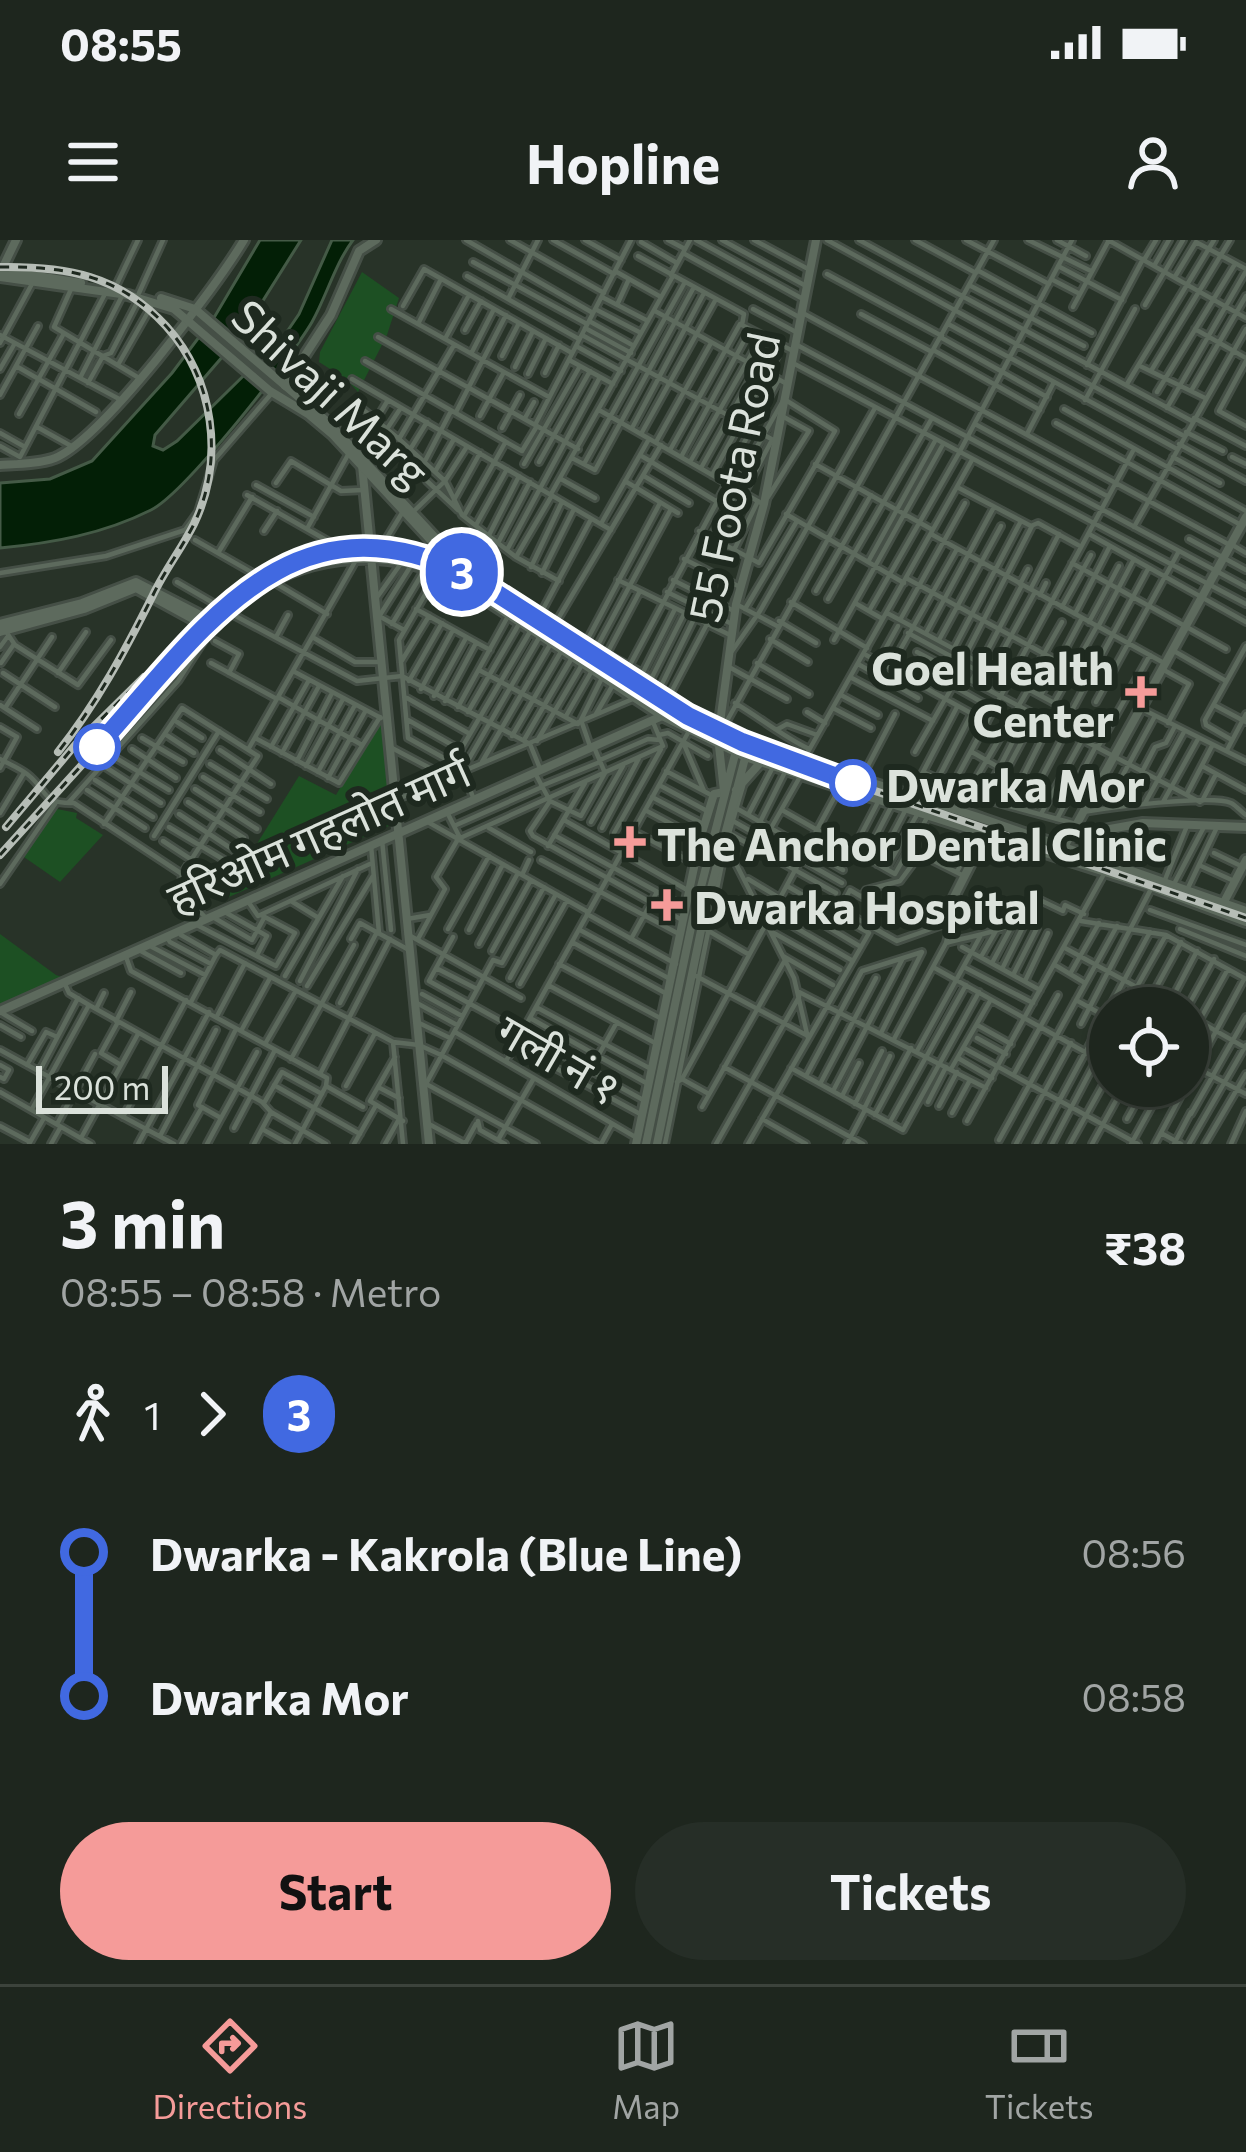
<!DOCTYPE html>
<meta charset="utf-8">
<style>
:root{--surface:#1e261e;--page:#262e27;--text:#f1f3f6;--muted:#a1a5a4;--line:#3c433c;--accent:#f59b99}
body{margin:0;font-family:Commissioner,"Noto Sans Devanagari",sans-serif;background:var(--page);color:var(--text);height:100vh;display:flex;flex-direction:column;font-size:45px;white-space:nowrap}
*{box-sizing:border-box;margin:0}
p{font-size:39px;color:var(--muted)}
.icon{flex:none;width:66px;height:66px;fill:none;stroke:currentColor;stroke-width:2;stroke-linecap:round;stroke-linejoin:round}
.map{position:relative;height:904px;overflow:hidden}
.panel{display:flex;flex-direction:column;background:var(--surface);flex:1}
.panel>*{flex:none}
.badge{padding:0 24px;border-radius:39px;font-size:42px;line-height:78px}
.fabs{position:absolute;left:1089px;top:747px;display:grid;gap:24px}
.fabs a{display:grid;place-items:center;width:120px;height:120px;border-radius:50%;background:var(--surface);box-shadow:0 3px 9px #0004,0 0 0 3px var(--line);font-size:60px}
.scale{position:absolute;left:36px;bottom:30px;width:132px;box-sizing:border-box;padding-left:12px;border:6px solid #dbe2db;border-top:0;font-size:33px;line-height:42px;white-space:nowrap;color:#dbe2db;-webkit-text-stroke:9px #1e291f;paint-order:stroke}
.map>.badge{position:absolute;translate:-50% -50%;box-shadow:0 0 0 6px #fff}
.legs{display:flex;align-items:center;gap:18px;height:132px;padding:0 60px;font-size:39px}
.legs p{margin-inline-start:auto}
.head{display:flex;align-items:center;justify-content:space-between;height:204px;padding:0 60px}
h1{font-size:66px;font-weight:700;line-height:90px}
.action{display:flex;gap:24px;margin-top:auto;padding:24px 60px}
.action a{flex:1;height:138px;border-radius:72px;background:var(--accent);color:#111;font-size:48px;font-weight:700;line-height:138px;text-align:center}
.action a+a{background:var(--page);color:var(--text)}
ul{padding:0 60px;list-style:none}
li{display:flex;align-items:center;gap:42px;height:144px;font-size:45px}
li i{display:grid;place-items:center;width:18px;height:100%;margin:0 15px;background:currentColor}
li i::after{content:'';width:30px;height:30px;margin:-15px;border:9px solid;border-radius:50%;background:var(--surface)}
li p{margin-inline-start:auto}
li:first-child i{background:linear-gradient(#0000 50%,currentColor 0)}
li:last-child i{background:linear-gradient(currentColor 50%,#0000 0)}
.status{display:flex;justify-content:space-between;align-items:center;height:84px;padding:0 60px;background:var(--surface);direction:ltr}
.status svg{height:33px;fill:currentColor}
header{display:flex;justify-content:space-between;align-items:center;height:156px;padding:0 60px;background:var(--surface);font-size:54px;font-weight:700}
.menu{display:flex;justify-content:space-around;align-items:center;height:168px;border-top:3px solid var(--line);background:var(--surface);font-size:33px;color:var(--muted)}
.menu a{display:grid;justify-items:center;gap:6px}
.menu .current{color:var(--accent)}
.map>svg:first-child{display:block}
.green{fill:#1d5023}
.water{fill:#031f06;stroke:#445a46;stroke-width:3}
.lines{fill:none;stroke-linecap:round;stroke-linejoin:round}
.minor-casing{stroke:#454f46;stroke-width:10}
.tertiary-casing{stroke:#454f46;stroke-width:14}
.secondary-casing{stroke:#454f46;stroke-width:14}
.minor{stroke:#5d6a5d;stroke-width:4.5}
.tertiary{stroke:#5d6a5d;stroke-width:8}
.secondary{stroke:#5d6a5d;stroke-width:8}
.rail-casing{stroke:#b6bdb6;stroke-width:8}
.rail{stroke:#1e291f;stroke-width:3;stroke-dasharray:9;stroke-linecap:butt}
.line-1-casing{stroke:#fff;stroke-width:27}
.line-1{stroke:#4169e1;stroke-width:18}
.poi-dot{fill:#f59b99;stroke:#1e291f;stroke-width:4.5}
.stop-1-dot{fill:#fff;stroke:#4169e1;stroke-width:6}
.labels{text-anchor:middle;dominant-baseline:central;stroke-width:12;stroke-linejoin:round;paint-order:stroke}
.street-label{font-size:45px;fill:#dbe2db;stroke:#1e291f}
.poi-label{font-size:45px;font-weight:bold;fill:#dbe2db;stroke:#1e291f;text-anchor:start}
.stop-label{font-size:45px;font-weight:bold;fill:#dbe2db;stroke:#1e291f;text-anchor:start}
</style>
<div class="status"><b>08:55</b><svg viewBox="0 0 49 12"><path d="M0 12V9h3v3zM5 12V6h3v6zM10 12V3h3v9zM15 12V0h3v12zM26 1h20v11H26zM47 4h2v5h-2z"/></svg></div>
<header><svg class="icon" aria-label="menu" viewBox="0 0 24 24"><path d="M4 6h16M4 12h16M4 18h16"/></svg>Hopline<svg class="icon" aria-label="person" viewBox="0 0 24 24"><circle cx="12" cy="8" r="4"/><path d="M4 21q1-7 8-7t8 7"/></svg></header>
<div class="map">
<svg width="1246" height="904" viewBox="0 0 1246 904">
<rect width="100%" height="100%" fill="#283328"/>
<path class="green" d="M362,32L399,58L387,95L358,152L346,139L319,122L320,112Z
M382,476L391,585L222,660L299,536L336,555Z
M57,569L77,573L76,578L103,595L60,642L21,615Z
M0,694L56,735L62,737L0,764Z"/>
<path class="water" d="M260,0H301L242,94L155,195L153,206L163,210L177,201L284,96L299,74L332,0H353C335,24 327,55 312,82C291,118 185,253 151,270C103,294 53,303 0,308V243L50,239L92,221L172,133L215,76Z"/>
<g class="lines">
<defs>
<path id="minor" d="M466,0L593,73
M510,0L604,53
M553,0L614,34
M585,0L621,20
M668,0L685,9
M696,0L803,59
M722,0L806,46
M754,0L810,30
M827,0L1184,196
M859,0L1192,181
M915,0L976,33
M966,0L1049,44
M1028,0L1091,31
M1057,0L1086,16
M1108,0L1246,78
M641,2L677,23
M683,13L799,77
M638,16L744,74L742,85L793,111
M1144,20L1156,0
M473,22L587,84
M1058,26L1122,60
M1154,26L1169,0
M977,30L1092,93
M615,31L661,57
M827,34L942,96
M671,35L690,0
M1176,35L1196,2L1246,29
M467,36L579,99
M1053,40L1080,54
M969,45L1084,106
M72,47L54,87L139,138
M115,48L138,0
M139,53L163,0
M602,57L648,81
M508,59L538,0
M617,65L629,39
M1145,65L1183,0
M403,66L424,29L572,113
M1073,67L1109,0
M391,69L549,157
M595,69L641,93
M753,69L796,92
M655,71L787,144
M801,72L1228,304
M861,74L932,112
M589,81L634,106
M419,82L441,39
M950,85L1177,209
M585,88L631,113
M1195,89L1246,118
M465,90L481,61
M0,95L121,160
M582,95L775,201
M378,97L578,209
M446,97L469,55
M942,98L1047,157
M0,103L33,42
M454,105L399,199L445,241L462,275L516,317L559,341
M797,105L1246,347
M576,106L621,131
M935,111L1040,170
M472,112L494,69
M502,116L519,83
M365,121L522,211L537,186
M571,121L613,144
M1246,121L1219,171L1246,186
M791,122L1246,364
M119,123L152,65
M1087,125L1143,19
M16,126L96,172
M1140,126L1205,158
M515,127L533,91
M0,129L15,103
M1151,131L1230,0
M545,133L559,105
M528,134L546,98
M80,138L123,54
M352,139L611,290
M88,143L103,116L111,113L140,57
M1127,144L1214,0
M1191,151L1246,56
M1157,152L1235,24
M0,155L38,86
M388,160L376,180L399,199
M1085,160L1135,69
M361,168L376,180
M1167,168L1246,31
M1064,169L1246,271
M599,170L761,263
M456,172L506,75
M19,174L63,95
M480,176L504,132
M525,178L534,162
M1194,178L1246,206
M1056,183L1241,285
M975,184L1107,256
M535,185L631,0
M37,187L73,207
M502,188L520,155
M632,188L704,53
M387,189L400,169
M1186,192L1223,211
M0,193L25,207
M641,194L716,59
M1027,194L1054,142
M656,202L711,103
M1179,204L1246,241
M0,206L20,217L106,52
M411,208L427,182
M670,210L740,84
M640,215L716,261
M681,217L750,90
M1173,217L1220,243
M1232,217L1246,224
M572,218L595,230L694,47
M425,221L450,173
M539,222L590,131
M690,222L756,106
M524,224L580,126
M584,224L685,42
M815,224L931,289
M701,228L765,113
M436,230L454,199
M712,235L777,116
M644,236L689,263
M561,239L595,258
M427,241L458,270
M625,241L678,273
M723,241L778,141
M276,243L291,221L341,251L363,250
M256,245L314,277
M957,247L1031,286L1038,283L1078,305
M744,253L772,200
M551,254L673,36
M247,255L342,309
M768,257L809,191L782,176
M454,260L480,213
M413,272L445,241L466,208
M786,274L904,343
M464,276L505,203
M602,282L649,199
M476,285L507,229
M308,287L349,213
M1134,287L1246,89
M264,291L277,271
M699,291L759,323L835,191L784,159L734,247
M931,294L1164,423
M1089,294L1246,382
M489,295L519,236
M711,297L738,250
M1189,299L1246,330
M195,300L260,337
M498,303L530,242
M721,303L748,256
M1231,304L1246,313
M380,309L402,273
M507,310L600,137
M734,310L758,261
M218,313L252,257
M516,317L551,257
M684,319L738,346
M868,322L935,201
M1072,323L1226,409
M531,327L561,264
M438,332L399,400L408,498L453,523
M0,333L106,316L185,290L198,272L214,220L272,153
M542,333L573,271
M906,338L1059,422
M618,340L732,396
M673,340L732,370
M177,342L222,368
M275,343L327,374
M1020,344L1028,329
M1031,348L1059,294
M816,351L871,255
M667,352L732,384
M426,353L446,364L460,343
M1040,355L1046,343
M378,356L402,322
M828,359L932,178
M791,362L867,408
M855,363L881,378
M736,364L777,386
M1062,367L1091,315
M416,369L490,410
M745,369L797,281
M542,371L590,281
M869,371L959,213L1072,0
M228,372L357,441L402,436L530,504L541,531
M542,372L586,403L652,438
M887,373L1097,486L1089,502
M1075,374L1110,306
M380,375L412,324
M379,376L404,390
M900,380L965,263
M779,381L816,403
M1089,382L1119,326
M392,384L426,327
M1098,387L1134,319
M552,389L661,205
M5,390L15,405L78,445L111,400
M908,393L976,430
M926,393L994,267
M276,397L288,375
M314,398L355,422H380
M770,399L808,422
M834,400L942,206
M939,400L1001,286
M215,401L239,414L229,433
M584,406L660,263
M0,407L8,396
M954,408L1021,281
M732,411L760,371L875,168
M1174,411L1226,441
M917,412L1200,562
M966,414L1032,286
M866,415L987,482
M592,416L671,269
M401,422L429,376
M878,422L898,386
M1,423L14,404
M211,423L277,459
M602,423L639,353
M757,423L809,454
M858,424L918,458
M914,424L994,469
M729,427L787,459
M890,428L957,309
M993,429L1035,352
M1162,429L1189,444L1168,483
M479,430L578,484
M293,431L381,478
M3,433L55,467
M58,433L86,392
M624,436L726,245
M850,437L933,481
M972,440L1022,345
M409,441L442,383
M637,444L675,369
M1025,447L1062,382
M421,449L453,390
M646,449L684,374
M657,454L694,379
M841,455L878,475
M1041,455L1082,378
M434,456L466,398
M278,457L362,505
M407,458L470,494
M667,460L706,386
M445,461L476,403
M1096,462L1179,311
M735,463C762,479 782,496 809,509
M1054,463L1097,386
M0,465L37,489
M1214,465L1246,482
M458,467L507,378
M5,468L52,397
M833,468L871,488
M1140,468L1246,521
M468,472L519,384
M807,472L825,483
M1071,472L1148,329
M596,474L614,443
M566,476L593,429
M408,480L461,510
M177,482L202,498
M0,487L17,497L0,528
M723,488L994,0
M778,489L787,484L817,495
M165,494L194,513
M659,495L668,493L708,516
M512,496L562,410
M142,498L183,522
M255,498L339,543L380,477
M524,500L573,416
M1232,500L1206,485L1205,480L1246,406
M537,501L583,423
M683,502L704,551
M271,507L309,440
M1098,507L1150,415
M249,508L356,320
M392,508L445,536
M132,509L176,538
M591,509L581,480L602,438
M220,510L271,544
M1227,510L1246,474
M915,512L959,435
M972,512L1007,532
M282,513L319,446
M116,518L169,550
M0,519C9,524 19,528 27,534C49,551 40,564 74,563L182,634
M804,519L972,220
M600,520L648,499L660,500
M297,521L332,453
M482,522L551,403
M210,524L267,559
M306,526L343,459
M1204,527L1246,550
M107,528L161,563
M462,531L540,396
M666,531L713,556
M318,532L355,465
M923,532L983,559L1076,584
M464,533L474,560
M535,533L550,561L581,576L605,533L594,507
M203,537L260,572
M328,538L366,470
M861,539L895,474
M95,540L153,577
M443,540L531,390
M541,546L600,522
M661,546L709,572
M195,549L257,589
M87,550L145,588
M968,552L1029,448
M1187,554L1212,506
M911,555L957,467
M652,557L705,585
M398,559L635,458
M983,559L1022,484
M927,560L971,475
M550,561L530,591L533,596L682,680
M990,561L1035,477
M1202,561L1216,534
M69,562L178,441L210,391
M188,562L244,598
M1163,562L1198,499
M1145,563L1184,492
M1009,564L1050,483
M942,565L1134,209
M1106,566L1155,476
M1124,566L1155,507L1166,503L1174,488
M736,568L843,630
M1025,569L1066,491
M645,570L698,598
M782,570L895,634L928,576
M447,572L460,598
M1083,572C1108,568 1211,554 1231,563C1237,566 1241,572 1246,575
M0,573L24,533
M179,574L238,613
M1041,574L1082,500
M748,575L773,527
M1057,579L1096,506
M564,580L689,651
M426,581L588,672
M733,581L842,643
M591,582L623,526
M760,582L786,530
M104,584L182,468L258,516L182,634L180,651L206,678
M454,586L542,547
M169,587L226,621
M489,588L531,612
M602,588L639,518
M771,588L801,535
M633,591L692,622
M614,593L661,509
M729,593L743,546
M729,593L836,653
M554,595L685,667
M154,596L219,491
M382,600L391,690
M163,601L221,639
M371,605L379,693
M548,606L585,543
M727,606L794,738L808,798
M853,610L878,562
M1214,613L1241,626
M865,617L892,565
M541,620L679,694
M877,624L905,571
M1201,626L1234,641
M886,629L918,573
M957,632L976,594
M522,635L529,620
M962,635L920,614L900,641L866,650L862,657L850,650L840,669L897,701L942,685L950,661L984,593
M1123,638L1143,583
M748,639L861,707
M1164,642L1187,586
M0,644L55,564
M1174,644L1205,585
M1187,650L1218,585
M247,660L258,676L372,623
M291,661L317,677
M1150,670L1246,705
M223,671L267,696L257,715
M587,674L676,724
M772,674L853,721
M211,676L252,700L264,678
M407,679L430,675
M1081,681L1166,695L1246,739
M195,684L276,726L295,693L261,675
M448,689L489,616
M1180,689L1246,716
M180,690L181,695L216,715L220,710L393,802L419,805L441,815L599,904
M469,690L503,624
M580,690L670,739
M707,690L748,714
M772,692L840,730
M407,694L521,758
M166,696L170,702L211,724
M453,697L429,741L645,861
M351,699L360,683L409,710
M418,699L445,649L436,637L458,599L663,506L653,482
M631,699L657,652
M572,702L667,754
M946,703C982,693 1018,692 1040,660L1063,671L1065,665L1084,674
M479,704L518,633
M152,707L205,735
M962,707L1040,750
M1065,708L1175,768
M139,710L181,733
M492,711L531,640
M125,714L131,731L327,838L326,846L363,867
M982,715L997,689
M783,716L833,745
M992,723L1012,686
M559,724L660,778
M1055,725L1085,743
M933,727L1110,826
M964,727L1033,763
M436,728L477,749
M1002,729L1028,677
M1070,734L1099,683
M1013,735L1037,688
M285,736L343,636
M696,736L808,796
M510,738L556,654
M300,741L358,629
M1025,741L1048,693
M520,744L567,660
M548,745L657,804
M307,746L373,636
M799,752L986,848
M422,754L462,776
M1076,760L1110,779
M191,762L216,715
M415,762L457,785
M340,763L377,692
M89,765L262,862L271,872L326,904
M536,767L651,829
M1125,768L1166,695
M1145,768L1181,702
M1167,768L1197,711
M1187,768L1214,719
M96,769L104,753
M0,772L32,791
M1188,775L1246,808
M217,776L245,723
M530,778L648,844
M116,781L131,752
M118,782L101,813L121,825
M417,782L450,798
M1081,784L1152,647
M0,785L21,797
M979,786L1011,804
M235,791L198,865L221,878L257,812
M241,791L270,738
M455,792L637,898
M881,793L922,712
M977,798L1006,814
M894,799L946,703L958,653L988,594
M1188,801L1228,729
M393,802L403,904
M265,804L295,752
M515,806L642,875
M964,808L1138,904
M0,810L75,851L57,884
M917,811L981,695
M95,814L75,851L174,904
M395,817L370,861L403,881
M958,818L992,838
M291,819L354,705
M506,821L689,491
M1188,823L1246,854
M0,825L9,830L4,839L0,837
M27,825L46,792L55,796
M724,827L863,904
M791,828L903,890L979,752
M951,829L990,761
M39,832L78,758
M320,834L390,699
M807,834L862,731L922,712
M1014,834L1058,755
M682,839L709,854
M677,842L682,839L839,549
M583,843L617,782
M1188,843L1243,741
M426,844L493,720L502,723L544,647
M820,844L876,738
M274,845L360,894
M428,845L536,904
M346,846L375,793
M1147,846L1177,862
M378,847L399,858
M833,851L903,718
M0,852L91,904
M842,856L859,823
M928,862L946,827
M264,863L282,832L322,854
M855,864L882,811
M939,866L957,832
M702,867L785,720
M32,869L89,765L69,753L64,742
M864,869L890,816
M952,873L970,840
M1191,874L1246,777
M875,875L911,808
M123,877L186,760
M762,879L806,904
M1127,879L1145,846
M478,881L480,890L505,904
M967,881L1104,634
M890,882L966,745
M427,883L466,904
M0,886L30,902
M234,888L275,810
M262,889L289,904
M1161,893L1181,904
M160,896L216,790
M81,898L138,794
M498,900L534,838
M999,900L1117,686
M29,904L44,878
M51,904L60,888
M138,904L209,772
M181,904L202,867
M207,904L221,878
M254,904L271,872
M295,904L326,846
M354,904L375,867
M385,904L399,879
M465,904L476,884
M601,904L612,884
M665,904L726,604
M716,904L799,757
M748,904L869,693L787,646
M847,904L865,870
M1016,904L1071,803
M1036,904L1150,692
M1052,904L1110,794
M1070,904L1110,832
M1092,904L1124,846
M1131,904L1163,846
M1155,904L1186,846
M1174,904L1191,872
M1189,904L1246,805
M1205,904L1246,834
M1231,904L1246,871"/>
<path id="tertiary" d="M1,31L16,0
M285,146L331,75L359,11L376,0
M0,225C17,224 39,224 55,218C102,199 216,47 244,0
M362,225L429,904
M0,384L82,363L136,342L210,380C273,315 361,287 449,325
M0,392L84,369L136,348L211,389C225,377 237,363 253,352C315,312 391,308 457,341
M719,490L736,364L764,264L816,0
M1071,596L1143,583L1246,587
M1064,607L1246,277
M1224,662L1246,620
M0,771L662,476
M636,904L700,599L714,554L724,552"/>
<path id="secondary" d="M0,30L81,43
M0,37L128,55L174,69L270,151L308,174L333,195L437,307L452,327L457,341L662,476L745,517L1152,647L1246,682
M161,58L195,69L329,183L469,334L626,437L749,503L981,578L1246,671
M719,506L724,551
M736,550L760,523
M646,904L693,678L739,499
M657,904L705,671L749,503"/>
</defs>
<use href="#minor" class="minor-casing"/>
<use href="#tertiary" class="tertiary-casing"/>
<use href="#secondary" class="secondary-casing"/>
<use href="#minor" class="minor"/>
<use href="#tertiary" class="tertiary"/>
<use href="#secondary" class="secondary"/>
<defs>
<path id="rail" d="M0,27C66,26 119,35 166,86C214,139 225,219 194,284C182,308 165,330 153,355C125,411 97,463 58,512
M6,587L76,504L144,437
M0,615L219,374C297,309 374,293 467,338L669,469L741,505L1246,678"/>
</defs>
<use href="#rail" class="rail-casing"/>
<use href="#rail" class="rail"/>
</g>
<g class="lines">
<defs>
<path id="line-1" d="M97,507C202,391 290,247 468,335L688,476L742,502L853,543"/>
</defs>
<use href="#line-1" class="line-1-casing"/>
<use href="#line-1" class="line-1"/>
</g>
<g class="poi-dot">
<path d="M1135 434h12v12h12v12h-12v12h-12v-12h-12v-12h12z"/>
<path d="M624 584h12v12h12v12h-12v12h-12v-12h-12v-12h12z"/>
<path d="M661 647h12v12h12v12h-12v12h-12v-12h-12v-12h12z"/>
</g>
<g class="stop-1-dot">
<circle cx="97" cy="507" r="21"/>
<circle cx="853" cy="543" r="21"/>
</g>
<g class="labels">
<g class="street-label">
<text transform="translate(332 152) rotate(43)">Shivaji Marg</text>
<text transform="translate(732 237) rotate(-78)">55 Foota Road</text>
<text transform="translate(318 593) rotate(-24)">हरिओम गहलोत मार्ग</text>
<text transform="translate(560 818) rotate(30)">गली नं १</text>
</g>
<g class="poi-label">
<text x="1114" y="426" text-anchor="end">Goel Health<tspan x="1114" dy="52">Center</tspan></text>
<text x="657" y="602">The Anchor Dental Clinic</text>
<text x="694" y="665">Dwarka Hospital</text>
</g>
<g class="stop-label">
<text x="886" y="543">Dwarka Mor</text>
</g>
</g>
</svg>
<div class="fabs">
<a><svg class="icon" aria-label="locate" viewBox="0 0 24 24"><circle cx="12" cy="12" r="6"/><path d="M12 2v4M12 18v4M2 12h4M18 12h4"/></svg></a>
</div>
<div class="scale">200 m</div>
<b class="badge" style="left:462px;top:332px;background:#4169e1;color:#fff">3</b>
</div>
<section class="panel">
<div class="head"><div><h1>3 min</h1><p>08:55 – 08:58 · Metro</p></div><b>₹38</b></div>
<div class="legs"><svg class="icon" aria-label="walk" viewBox="0 0 24 24"><circle cx="13" cy="4" r="2"/><path d="M13 8l-2 6 4 7M11 14l-3 7M7 12l3-4h3l4 4"/></svg>1<svg class="icon" aria-label="forward" viewBox="0 0 24 24"><path d="M9 5l7 7-7 7"/></svg><b class="badge" style="background:#4169e1;color:#fff">3</b></div>
<ul>
<li><i style="color:#4169e1"></i><b>Dwarka - Kakrola (Blue Line)</b><p>08:56</p></li>
<li><i style="color:#4169e1"></i><b>Dwarka Mor</b><p>08:58</p></li>
</ul>
<div class="action"><a>Start</a><a>Tickets</a></div>
</section>
<nav class="menu">
<a class="current"><svg class="icon" aria-label="directions" viewBox="0 0 24 24"><path d="M12 3l9 9-9 9-9-9zM9 14v-3h6M13 9l2 2-2 2"/></svg>Directions</a>
<a><svg class="icon" aria-label="map" viewBox="0 0 24 24"><path d="M3 6l6-2 6 2 6-2v14l-6 2-6-2-6 2zM9 4v14M15 6v14"/></svg>Map</a>
<a><svg class="icon" aria-label="tickets" viewBox="0 0 24 24"><path d="M3 7h18v10H3zM15 7v10"/></svg>Tickets</a>
</nav>
